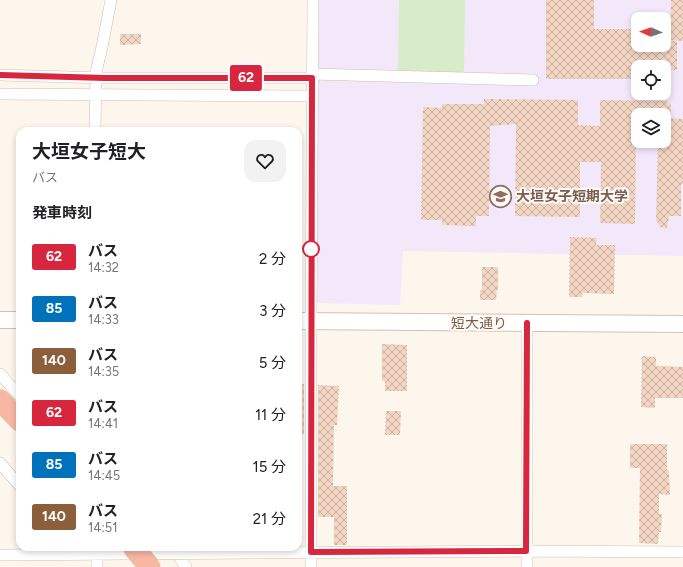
<!DOCTYPE html>
<html lang="ja">
<meta charset="utf-8">
<style>
:root{--surface:#fff;--page:#f2f2f2;--text:#202124;--muted:#757577}
body{margin:0;font-family:Figtree,"Noto Sans JP",sans-serif;background:var(--page);color:var(--text);height:100vh;display:flex;flex-direction:column;font-size:15px;white-space:nowrap}
*{box-sizing:border-box;margin:0}
p{font-size:13px;color:var(--muted)}
.icon{flex:none;width:22px;height:22px;fill:none;stroke:currentColor;stroke-width:2;stroke-linecap:round;stroke-linejoin:round}
.map{position:relative;flex:1;overflow:hidden}
.drawer{position:absolute;left:16px;top:127px;width:286px;height:424px;display:flex;flex-direction:column;background:var(--surface);border-radius:12px;box-shadow:0 2px 6px #0003}
.drawer>*{flex:none}
.badge{padding:0 8px;border-radius:3px;font-size:14px;line-height:26px}
.needle{width:26px;rotate:272deg}
.controls{position:absolute;left:631px;top:12px;display:grid;gap:8px}
.controls a{display:grid;place-items:center;width:40px;height:40px;border-radius:8px;background:var(--surface);box-shadow:0 2px 6px #0003;font-size:20px}
.map>.badge{position:absolute;translate:-50% -50%;box-shadow:0 0 0 2px #fff}
h2{padding:0 16px;font-size:15px;line-height:36px}
.round{display:grid;place-items:center;flex:none;width:42px;height:42px;border-radius:12px;background:var(--page)}
.summary{display:flex;align-items:center;justify-content:space-between;height:68px;padding:0 16px}
h1{font-size:19px;font-weight:700;line-height:30px}
ul{padding:0;list-style:none}
li{display:flex;align-items:center;gap:12px;height:52px;padding:0 16px}
li div{flex:1}
li b{display:block;font-size:15px}
li em{font-style:normal}
li .badge{min-width:44px;font-weight:700;text-align:center}
.map>svg:first-child{display:block}
.education{fill:#f3e8fa;fill-rule:evenodd}
.pitch{fill:#d8ecc9}
.building{fill:url(#building-cross-hatch)}
.lines{fill:none;stroke-linecap:round;stroke-linejoin:round}
.street-casing{stroke:#d1beb0;stroke-width:12}
.secondary-casing{stroke:#d6c0b0;stroke-width:18}
.highway-casing{stroke:#dad1cd;stroke-width:22}
.street{stroke:#fff;stroke-width:11}
.secondary{stroke:#fff;stroke-width:16}
.highway{stroke:#f7b7a3;stroke-width:21}
.highway-bridge-casing{stroke:#dad1cd;stroke-width:22;stroke-linecap:butt}
.highway-bridge{stroke:#f7b7a3;stroke-width:21}
.line-casing{stroke:#fff;stroke-width:9}
.line{stroke:#d7263d;stroke-width:6}
.stop-dot{fill:#fff;stroke:#d7263d;stroke-width:2}
.labels{text-anchor:middle;dominant-baseline:central;stroke-width:4;stroke-linejoin:round;paint-order:stroke}
.education-label{font-size:14px;font-weight:bold;fill:#785e54;stroke:#fffaf3;text-anchor:start}
.street-label{font-size:14px;fill:#7a5c4d;stroke:#fffaf3}
</style>
<div class="map">
<svg width="683" height="567" viewBox="0 0 683 567">
<defs>
<pattern id="building-cross-hatch" width="8" height="8" patternUnits="userSpaceOnUse"><rect width="8" height="8" fill="#f3d5c3"/><path d="M0 0l8 8M0 8l8-8" fill="none" stroke="#cab0a1"/></pattern>
</defs>
<rect width="100%" height="100%" fill="#fdf6ec"/>
<path class="education" d="M318,0H683V256L403,251L400,305L316,303ZM638,19H664V45H638ZM638,67H664V93H638ZM638,115H664V141H638Z"/>
<path class="pitch" d="M399,0H465L464,75L398,74Z"/>
<path class="building" d="M546,0H594V29H638V45H664V41H677V70H664V67H638V79H546Z
M671,0H683V41L670,40Z
M120,34H141V44L120,45Z
M484,99L578,100V125L600,126V100L667,101V103H671V115H638V137H636L635,224L600,223L601,162H580V217L515,216L516,124L490,126L489,216H476V226L442,225V220H421L423,107L442,108V104H484Z
M664,118L683,119V184H681V216H669L667,229L660,227L656,220L658,141H664Z
M570,237L597,238L596,245H615L614,294L582,293L583,297H569Z
M482,267H498V290H497L496,300H480V290H482Z
M382,344L407,345V391H385V381H382Z
M642,356L656,357V366L683,367V398H655V408L641,407Z
M298,384H304V434H298Z
M318,385L339,386L337,425H334L333,486H347V545H334V517H318Z
M386,411H401L400,435H385Z
M630,444H667V470H669L670,495L659,494V514H662L661,532H659L658,544L639,543L640,468H630Z"/>
<g class="lines">
<defs>
<path id="street" d="M312,74L533,80
M0,75L105,78H312
M0,94L312,96
M95,131L96,72L102,47L111,0
M0,374L20,396
M0,463L20,486
M177,554L186,567
M0,555L527,551L683,552
M97,567V548
M311,567V321L313,0
M527,567V323"/>
<path id="secondary" d="M0,320H20
M298,321L683,324"/>
<path id="highway" d="M0,400L20,421"/>
</defs>
<use href="#street" class="street-casing"/>
<use href="#secondary" class="secondary-casing"/>
<use href="#highway" class="highway-casing"/>
<use href="#street" class="street"/>
<use href="#secondary" class="secondary"/>
<use href="#highway" class="highway"/>
<defs>
<path id="highway-bridge" d="M133,547L150,567"/>
</defs>
<use href="#highway-bridge" class="highway-bridge-casing"/>
<use href="#highway-bridge" class="highway-bridge"/>
</g>
<g class="lines">
<defs>
<path id="line" d="M0,75L105,78H312L311,552L526,551L527,323"/>
</defs>
<use href="#line" class="line-casing"/>
<use href="#line" class="line"/>
</g>
<defs>
<symbol id="university-ring" viewBox="-11 -11 22 22"><circle r="9.5" fill="#fffaf3" stroke="#8d6e63" stroke-width="1.5"/><path d="M0-5L7-2L0 1L-7-2ZM-4 1L0 2.5L4 1V4Q0 6-4 4Z" fill="#8d6e63"/></symbol>
</defs>
<g fill-rule="evenodd">
<use href="#university-ring" x="488" y="184" width="25" height="25"/>
</g>
<circle class="stop-dot" cx="311" cy="249" r="8"/>
<g class="labels">
<g class="education-label">
<text x="516" y="196">大垣女子短期大学</text>
</g>
<g class="street-label">
<text x="479" y="323">短大通り</text>
</g>
</g>
</svg>
<div class="controls">
<a><svg class="needle" viewBox="-14 -14 28 28"><path d="M0-13l5 13h-10z" fill="#e53935"/><path d="M0 13l5-13h-10z" fill="#757577"/></svg></a>
<a><svg class="icon" aria-label="locate" viewBox="0 0 24 24"><circle cx="12" cy="12" r="6"/><path d="M12 2v4M12 18v4M2 12h4M18 12h4"/></svg></a>
<a><svg class="icon" aria-label="layers" viewBox="0 0 24 24"><path d="M12 4l9 5-9 5-9-5zM3 14l9 5 9-5"/></svg></a>
</div>
<b class="badge" style="left:246px;top:78px;background:#d7263d;color:#fff">62</b>
<section class="drawer">
<div class="summary"><div><h1>大垣女子短大</h1><p>バス</p></div><a class="round"><svg class="icon" aria-label="heart" viewBox="0 0 24 24"><path d="M12 20l-8-8c-3-5 5-10 8-4 3-6 11-1 8 4z"/></svg></a></div>
<h2>発車時刻</h2>
<ul>
<li><span class="badge" style="background:#d7263d;color:#fff">62</span><div><b>バス</b><p>14:32</p></div><em>2 分</em></li>
<li><span class="badge" style="background:#0072bc;color:#fff">85</span><div><b>バス</b><p>14:33</p></div><em>3 分</em></li>
<li><span class="badge" style="background:#8b5e3c;color:#fff">140</span><div><b>バス</b><p>14:35</p></div><em>5 分</em></li>
<li><span class="badge" style="background:#d7263d;color:#fff">62</span><div><b>バス</b><p>14:41</p></div><em>11 分</em></li>
<li><span class="badge" style="background:#0072bc;color:#fff">85</span><div><b>バス</b><p>14:45</p></div><em>15 分</em></li>
<li><span class="badge" style="background:#8b5e3c;color:#fff">140</span><div><b>バス</b><p>14:51</p></div><em>21 分</em></li>
</ul>
</section>
</div>
